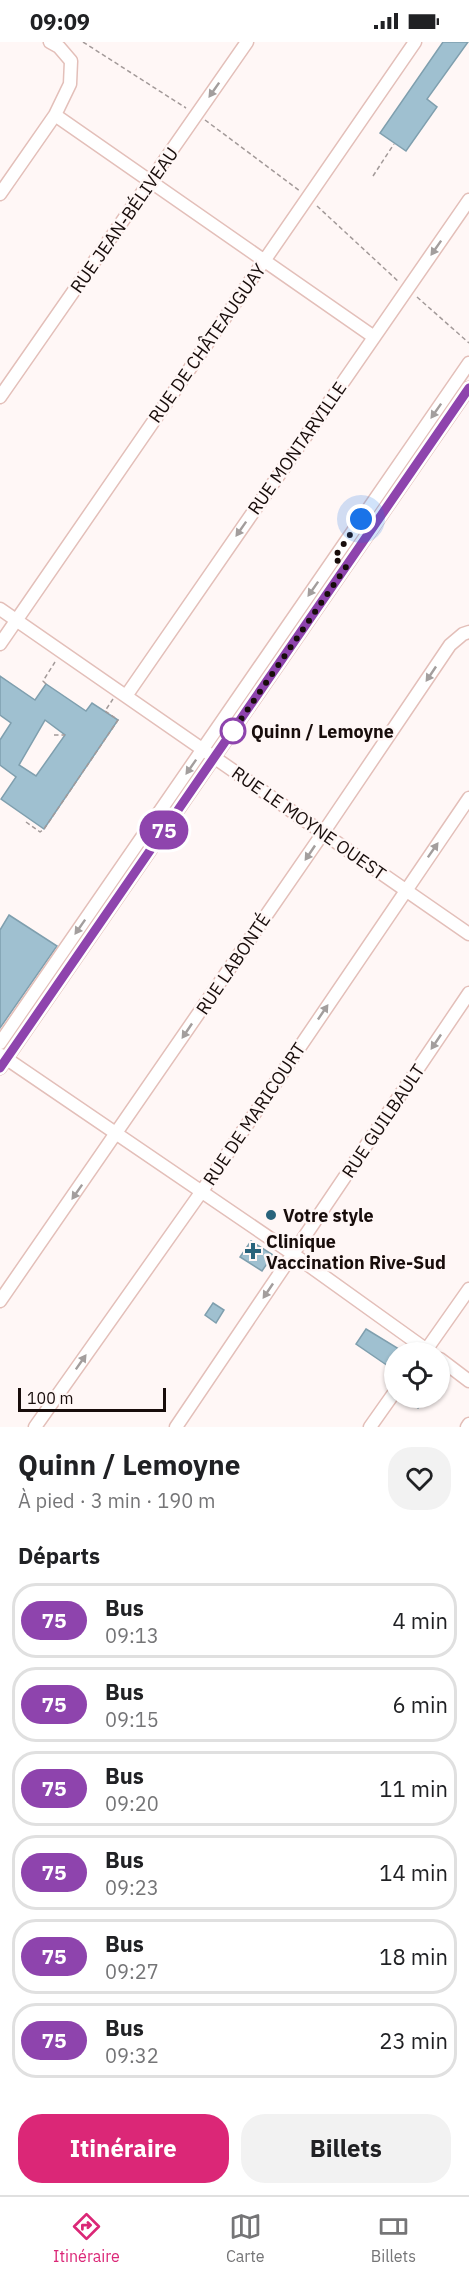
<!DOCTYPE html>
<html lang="fr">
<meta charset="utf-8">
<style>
:root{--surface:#fff;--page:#f2f2f2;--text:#202124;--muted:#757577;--line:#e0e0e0;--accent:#db2777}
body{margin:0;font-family:"IBM Plex Sans",sans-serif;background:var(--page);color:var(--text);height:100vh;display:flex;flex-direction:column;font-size:22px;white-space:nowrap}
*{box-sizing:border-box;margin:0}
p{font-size:20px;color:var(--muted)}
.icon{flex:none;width:33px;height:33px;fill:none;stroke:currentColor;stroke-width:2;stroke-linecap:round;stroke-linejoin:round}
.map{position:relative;height:1385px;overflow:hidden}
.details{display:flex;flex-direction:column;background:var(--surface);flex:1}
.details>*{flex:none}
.badge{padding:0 12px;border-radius:20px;font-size:21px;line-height:39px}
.controls{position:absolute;left:384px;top:1300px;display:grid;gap:12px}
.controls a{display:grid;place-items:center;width:66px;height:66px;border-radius:50%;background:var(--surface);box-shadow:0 2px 4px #0004;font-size:30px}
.scale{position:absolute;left:18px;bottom:15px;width:148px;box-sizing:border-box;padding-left:6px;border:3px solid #180d0b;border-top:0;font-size:16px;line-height:21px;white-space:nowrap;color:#180d0b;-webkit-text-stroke:4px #fff7f6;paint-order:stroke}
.you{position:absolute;width:30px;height:30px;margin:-15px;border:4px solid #fff;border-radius:50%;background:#1a73e8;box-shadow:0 0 0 9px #1a73e833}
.map>.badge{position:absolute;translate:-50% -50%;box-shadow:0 0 0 3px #fff}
h2{padding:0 18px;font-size:22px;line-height:54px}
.round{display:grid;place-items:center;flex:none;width:63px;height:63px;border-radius:24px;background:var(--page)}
.head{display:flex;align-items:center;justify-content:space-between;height:102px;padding:0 18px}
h1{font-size:28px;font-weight:700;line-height:45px}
.action{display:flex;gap:12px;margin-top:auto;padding:12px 18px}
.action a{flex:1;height:69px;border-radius:24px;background:var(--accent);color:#fff;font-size:24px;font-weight:700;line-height:69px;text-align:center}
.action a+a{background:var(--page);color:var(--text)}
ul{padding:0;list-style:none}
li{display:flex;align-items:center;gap:18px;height:75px;margin:0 12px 9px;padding:0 6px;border:3px solid var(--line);border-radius:24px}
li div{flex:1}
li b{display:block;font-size:22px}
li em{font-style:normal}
li .badge{min-width:66px;font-weight:700;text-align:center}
.status{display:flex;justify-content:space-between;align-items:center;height:42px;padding:0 30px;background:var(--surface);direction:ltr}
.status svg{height:16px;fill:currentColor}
.dock{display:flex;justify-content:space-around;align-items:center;height:84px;border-top:2px solid var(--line);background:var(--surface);font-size:16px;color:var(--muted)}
.dock a{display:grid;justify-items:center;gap:3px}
.dock .selected{color:var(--accent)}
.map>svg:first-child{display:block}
.building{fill:#9fc0d0;stroke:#7f9fae;stroke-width:1.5;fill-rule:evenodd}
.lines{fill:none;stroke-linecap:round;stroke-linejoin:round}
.minor-casing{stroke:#e3bfb9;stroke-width:15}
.path{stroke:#a39a99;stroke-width:1.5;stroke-dasharray:4.5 3;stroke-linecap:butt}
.minor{stroke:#fff;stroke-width:12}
.oneway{fill:#a39e9d}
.line-casing{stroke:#fff;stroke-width:14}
.line{stroke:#8e44ad;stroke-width:9}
.walk{stroke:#180d0b;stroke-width:6;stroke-dasharray:0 10.8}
.stop-dot{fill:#fff;stroke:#8e44ad;stroke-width:3}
.poi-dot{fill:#28637b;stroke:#fff7f6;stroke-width:2}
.labels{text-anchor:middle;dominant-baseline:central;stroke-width:5;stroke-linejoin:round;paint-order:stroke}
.street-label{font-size:18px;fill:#180d0b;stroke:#fff7f6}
.stop-label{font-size:18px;font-weight:bold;fill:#180d0b;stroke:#fff7f6;text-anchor:start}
.poi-label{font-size:18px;font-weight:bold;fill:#180d0b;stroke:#fff7f6;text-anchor:start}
</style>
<div class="status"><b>09:09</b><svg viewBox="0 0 49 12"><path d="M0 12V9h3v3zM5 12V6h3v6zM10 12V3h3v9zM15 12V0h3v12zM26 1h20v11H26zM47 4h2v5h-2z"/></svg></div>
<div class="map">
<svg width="469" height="1385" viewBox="0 0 469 1385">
<rect width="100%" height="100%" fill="#fff7f6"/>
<path class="building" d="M443,0H468L427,57L437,65L406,109L380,91Z
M0,634L35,658L46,642L86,669L92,661L118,678L44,787L1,757L16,735L0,723V698L11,681L0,673ZM45,678L65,693L36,734L19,723Z
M9,873L57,904L0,986V888Z
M251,1199L273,1213L262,1229L240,1215Z
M213,1261L224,1268L216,1281L205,1273Z
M366,1287L399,1307L394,1311L388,1324L356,1302Z
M405,1356H425L418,1366Z"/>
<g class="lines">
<defs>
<path id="minor" d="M55,73L374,295
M0,152L55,73L70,42L71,19L59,5L50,0
M0,355L247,0
M0,567L469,892
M0,602L415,0
M126,654L469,158
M0,1001L469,321
M1,1013L293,1212L431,1311
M0,1026L469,346
M0,1259L323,791L450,603L463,592L469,590
M424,1311L469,1247
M440,1317L469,1339
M35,1385L202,1149L469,756
M176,1385L469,951
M370,1385L394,1351
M467,1385L469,1382"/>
</defs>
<use href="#minor" class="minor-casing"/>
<path class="path" d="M83,0L186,66
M205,78L300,149
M373,134L394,102
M317,164L399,240
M417,255L469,301
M46,642L43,639L55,620
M54,693H65
M26,780L40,790L44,787L118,678L105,669L113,657"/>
<use href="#minor" class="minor"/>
</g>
<defs><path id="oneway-solid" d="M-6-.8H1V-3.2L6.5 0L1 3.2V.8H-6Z" transform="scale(1.5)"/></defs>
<g class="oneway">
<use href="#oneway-solid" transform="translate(214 48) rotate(125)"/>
<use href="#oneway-solid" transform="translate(436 206) rotate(125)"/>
<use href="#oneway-solid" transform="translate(436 369) rotate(125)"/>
<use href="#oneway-solid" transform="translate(241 487) rotate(125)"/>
<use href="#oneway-solid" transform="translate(313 547) rotate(125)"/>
<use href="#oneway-solid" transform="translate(431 632) rotate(124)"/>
<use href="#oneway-solid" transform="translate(191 725) rotate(125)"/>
<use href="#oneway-solid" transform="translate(433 808) rotate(-55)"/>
<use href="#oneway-solid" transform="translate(310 811) rotate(124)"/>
<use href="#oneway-solid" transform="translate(80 885) rotate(125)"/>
<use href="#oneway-solid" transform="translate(323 970) rotate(-56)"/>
<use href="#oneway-solid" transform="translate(187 989) rotate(124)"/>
<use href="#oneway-solid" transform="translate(436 1000) rotate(124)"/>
<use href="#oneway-solid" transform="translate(77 1150) rotate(125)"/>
<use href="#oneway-solid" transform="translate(268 1249) rotate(124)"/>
<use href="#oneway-solid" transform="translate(81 1320) rotate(-55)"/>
</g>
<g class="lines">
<defs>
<path id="line" d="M0,1026L469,346"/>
</defs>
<use href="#line" class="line-casing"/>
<use href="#line" class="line"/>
<path class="walk" d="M233,689L228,696L346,525L334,516L361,477"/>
</g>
<circle class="stop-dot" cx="233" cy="689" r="12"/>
<g class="poi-dot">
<circle cx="271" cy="1173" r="6"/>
<path d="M250 1200h6v6h6v6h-6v6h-6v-6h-6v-6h6z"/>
</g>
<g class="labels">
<g class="street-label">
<text transform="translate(124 178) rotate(-55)">RUE JEAN-BÉLIVEAU</text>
<text transform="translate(207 301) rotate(-55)">RUE DE CHÂTEAUGUAY</text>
<text transform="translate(297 406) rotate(-55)">RUE MONTARVILLE</text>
<text transform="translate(309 781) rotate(35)">RUE LE MOYNE OUEST</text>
<text transform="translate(233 922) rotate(-56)">RUE LABONTÉ</text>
<text transform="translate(254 1072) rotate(-56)">RUE DE MARICOURT</text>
<text transform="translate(383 1079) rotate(-56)">RUE GUILBAULT</text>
</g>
<g class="stop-label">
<text x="251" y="689">Quinn / Lemoyne</text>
</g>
<g class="poi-label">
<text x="283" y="1173">Votre style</text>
<text x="266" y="1199">Clinique<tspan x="266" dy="21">Vaccination Rive-Sud</tspan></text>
</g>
</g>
</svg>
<div class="controls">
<a><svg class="icon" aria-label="locate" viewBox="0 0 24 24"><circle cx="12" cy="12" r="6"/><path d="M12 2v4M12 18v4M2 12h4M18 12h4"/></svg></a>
</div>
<div class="scale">100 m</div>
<div class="you" style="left:361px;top:477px"></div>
<b class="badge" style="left:164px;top:788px;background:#8e44ad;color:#fff">75</b>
</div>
<section class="details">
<div class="head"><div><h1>Quinn / Lemoyne</h1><p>À pied · 3 min · 190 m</p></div><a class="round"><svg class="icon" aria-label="heart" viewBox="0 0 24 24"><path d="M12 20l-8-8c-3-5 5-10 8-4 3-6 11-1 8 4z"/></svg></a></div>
<h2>Départs</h2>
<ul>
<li><span class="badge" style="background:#8e44ad;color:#fff">75</span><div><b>Bus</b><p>09:13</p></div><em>4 min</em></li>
<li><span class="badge" style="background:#8e44ad;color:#fff">75</span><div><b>Bus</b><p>09:15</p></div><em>6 min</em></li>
<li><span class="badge" style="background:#8e44ad;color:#fff">75</span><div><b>Bus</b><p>09:20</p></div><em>11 min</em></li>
<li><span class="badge" style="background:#8e44ad;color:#fff">75</span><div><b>Bus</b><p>09:23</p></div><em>14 min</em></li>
<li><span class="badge" style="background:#8e44ad;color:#fff">75</span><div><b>Bus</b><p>09:27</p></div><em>18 min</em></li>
<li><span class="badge" style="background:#8e44ad;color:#fff">75</span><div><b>Bus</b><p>09:32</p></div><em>23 min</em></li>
</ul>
<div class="action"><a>Itinéraire</a><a>Billets</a></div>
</section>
<nav class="dock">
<a class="selected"><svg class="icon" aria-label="directions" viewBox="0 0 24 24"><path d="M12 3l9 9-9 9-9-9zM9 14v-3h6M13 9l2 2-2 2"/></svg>Itinéraire</a>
<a><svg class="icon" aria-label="map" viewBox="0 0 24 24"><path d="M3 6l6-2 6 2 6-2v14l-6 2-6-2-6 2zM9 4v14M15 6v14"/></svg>Carte</a>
<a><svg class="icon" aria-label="tickets" viewBox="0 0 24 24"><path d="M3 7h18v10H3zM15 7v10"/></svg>Billets</a>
</nav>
